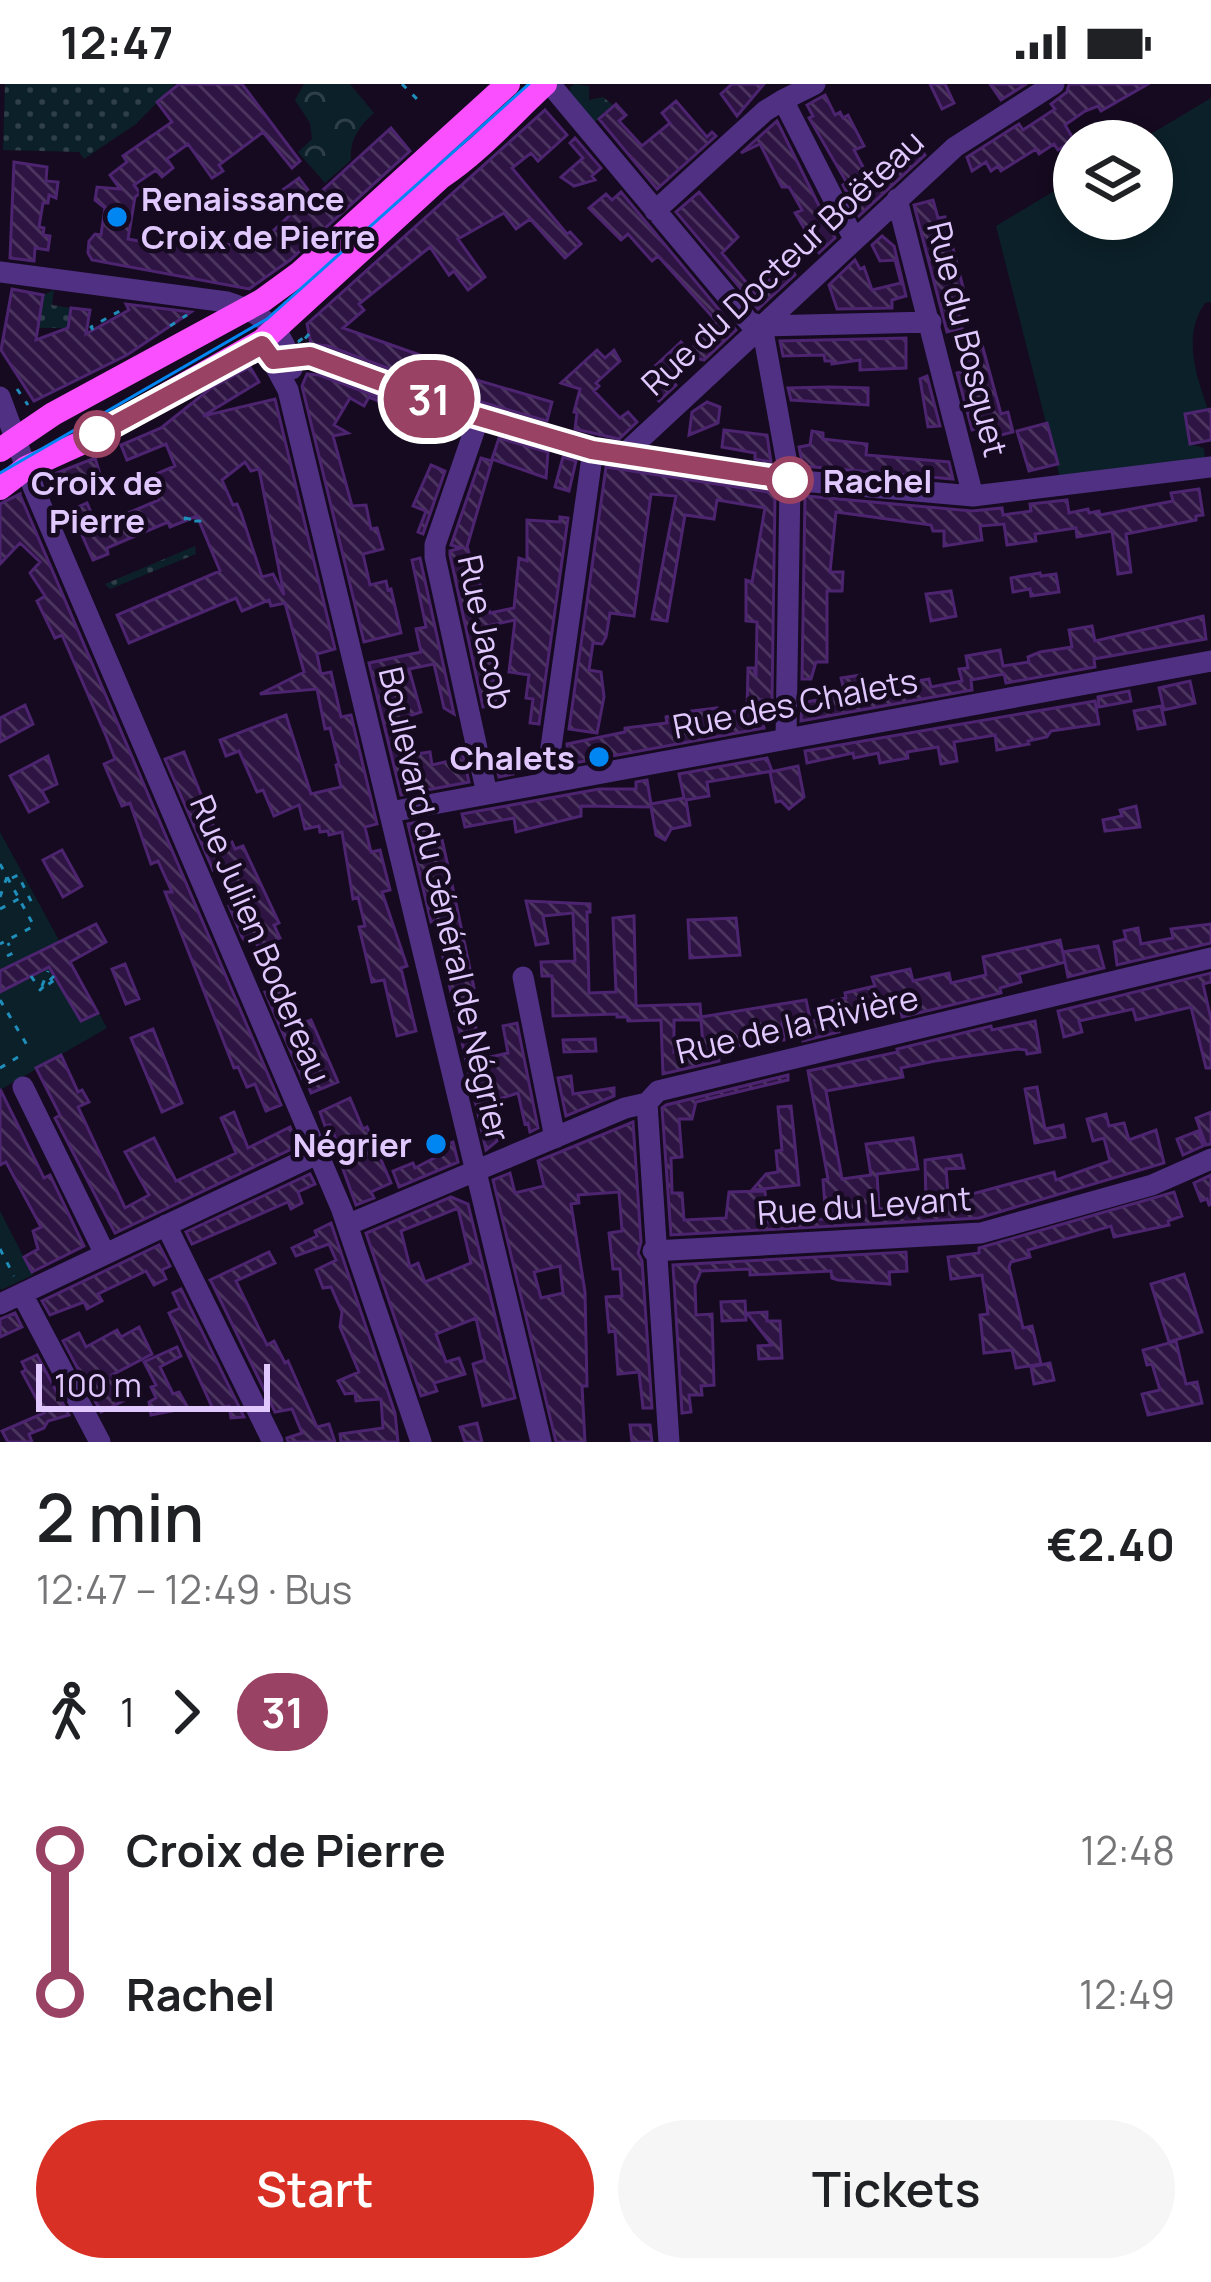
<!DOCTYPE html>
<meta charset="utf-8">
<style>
:root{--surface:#fff;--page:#f6f6f6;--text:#202124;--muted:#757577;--accent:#d93025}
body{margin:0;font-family:Manrope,sans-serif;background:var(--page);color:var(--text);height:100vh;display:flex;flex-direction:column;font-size:45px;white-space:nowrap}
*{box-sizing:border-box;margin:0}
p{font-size:39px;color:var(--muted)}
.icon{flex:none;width:66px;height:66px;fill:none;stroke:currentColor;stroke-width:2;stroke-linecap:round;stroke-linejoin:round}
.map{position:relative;height:1358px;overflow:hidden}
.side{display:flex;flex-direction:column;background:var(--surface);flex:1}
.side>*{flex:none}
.badge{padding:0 24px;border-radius:39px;font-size:42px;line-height:78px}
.buttons{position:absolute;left:1053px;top:36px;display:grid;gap:24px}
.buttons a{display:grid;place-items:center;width:120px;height:120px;border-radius:50%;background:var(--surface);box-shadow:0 6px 18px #0003;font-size:60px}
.scale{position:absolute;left:36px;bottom:30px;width:234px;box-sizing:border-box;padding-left:12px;border:6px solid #e1c8ff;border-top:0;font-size:33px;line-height:42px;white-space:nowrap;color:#e1c8ff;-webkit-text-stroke:9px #150a1f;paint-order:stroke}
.map>.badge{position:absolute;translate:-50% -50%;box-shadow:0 0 0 6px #fff}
.legs{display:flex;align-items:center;gap:18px;height:132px;padding:0 36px;font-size:39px}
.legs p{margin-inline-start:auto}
.head{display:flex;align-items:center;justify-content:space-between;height:204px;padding:0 36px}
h1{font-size:66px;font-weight:600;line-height:90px}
.button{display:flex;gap:24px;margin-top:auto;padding:24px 36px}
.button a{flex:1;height:138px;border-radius:72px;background:var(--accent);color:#fff;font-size:48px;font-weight:600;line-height:138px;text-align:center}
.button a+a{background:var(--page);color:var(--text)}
ul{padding:0 36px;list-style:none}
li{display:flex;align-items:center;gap:42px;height:144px;font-size:45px}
li i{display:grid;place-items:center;width:18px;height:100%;margin:0 15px;background:currentColor}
li i::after{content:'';width:30px;height:30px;margin:-15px;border:9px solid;border-radius:50%;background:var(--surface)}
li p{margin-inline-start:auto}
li:first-child i{background:linear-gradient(#0000 50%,currentColor 0)}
li:last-child i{background:linear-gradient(currentColor 50%,#0000 0)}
.status{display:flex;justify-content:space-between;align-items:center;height:84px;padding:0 60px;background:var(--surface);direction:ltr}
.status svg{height:33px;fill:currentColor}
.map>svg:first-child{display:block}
.grass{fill:url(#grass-dots)}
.forest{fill:url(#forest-crowns)}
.park{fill:#0c2029}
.building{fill:url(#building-back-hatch);stroke:#4d2470;stroke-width:3;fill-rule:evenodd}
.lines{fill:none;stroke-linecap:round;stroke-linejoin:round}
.path{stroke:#208eba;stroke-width:3;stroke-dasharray:6 9;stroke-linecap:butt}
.minor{stroke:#503083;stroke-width:21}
.major{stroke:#fa4fff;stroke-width:24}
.tram{stroke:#0086f3;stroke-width:3}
.line-1-casing{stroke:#fff;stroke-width:27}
.line-1{stroke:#994263;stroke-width:18}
.poi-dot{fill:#0086f3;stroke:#150a1f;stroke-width:4.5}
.stop-1-dot{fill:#fff;stroke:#994263;stroke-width:6}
.labels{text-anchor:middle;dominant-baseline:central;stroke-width:9;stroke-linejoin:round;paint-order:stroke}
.poi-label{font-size:33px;font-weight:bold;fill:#e1c8ff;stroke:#150a1f;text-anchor:end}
.street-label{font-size:33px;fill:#e1c8ff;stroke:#150a1f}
.stop-label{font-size:33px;font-weight:bold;fill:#e1c8ff;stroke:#150a1f;text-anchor:start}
</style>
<div class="status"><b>12:47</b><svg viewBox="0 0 49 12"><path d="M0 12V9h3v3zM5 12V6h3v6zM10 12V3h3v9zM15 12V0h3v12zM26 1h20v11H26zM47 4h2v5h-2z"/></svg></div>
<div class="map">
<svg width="1211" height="1358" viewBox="0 0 1211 1358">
<defs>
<pattern id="grass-dots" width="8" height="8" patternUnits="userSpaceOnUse" patternTransform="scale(3)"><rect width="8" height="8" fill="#0c2029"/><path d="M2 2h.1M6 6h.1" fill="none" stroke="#2f3f49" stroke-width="1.8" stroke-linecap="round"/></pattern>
<pattern id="forest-crowns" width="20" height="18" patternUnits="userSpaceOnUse" patternTransform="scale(3)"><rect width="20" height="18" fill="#0c2029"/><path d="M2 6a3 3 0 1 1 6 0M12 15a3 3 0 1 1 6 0" fill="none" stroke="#2f3f49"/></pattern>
<pattern id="building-back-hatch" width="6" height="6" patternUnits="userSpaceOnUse" patternTransform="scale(3)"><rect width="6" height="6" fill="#2d1442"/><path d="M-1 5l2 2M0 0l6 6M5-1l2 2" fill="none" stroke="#4b355e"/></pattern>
</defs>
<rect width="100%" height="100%" fill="#150a1f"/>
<path class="grass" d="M5,0H175L136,40L84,75L79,68L3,66Z
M54,206L52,221L71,224L68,244H37L43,211Z
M195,462L196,470L110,505L105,500Z"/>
<path class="forest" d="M304,0H350L374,29C360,41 349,56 351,76L325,99L298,68L312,55L310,39L295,16Z
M575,0L589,2V16L603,13L614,22L594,39L570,11V3Z"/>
<path class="park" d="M1211,14V218L1205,219C1182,252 1196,290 1208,326L1190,360L1204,364L1205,374L1060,394L996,142L1074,95V135H1152V57H1139Z
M0,748L107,944L0,1006Z
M0,1127L33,1191L1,1206L0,1204Z"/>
<path class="building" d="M179,0H242L300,77L292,84L263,48L219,81L223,87L212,94L188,60L167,75L173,84L162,93L156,86L134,101L140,109L135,113L128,155L155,160L164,149L254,165L292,129L277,110L299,94L314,114L391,44L410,67L290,176L249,205L92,176L88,169L89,157L95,150L101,151L105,124L95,116L97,103L120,105L110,91L127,78L123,72L172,38L157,18Z
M732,0H764L737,32L721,10Z
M930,0H945L954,19L942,25Z
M990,0H1026L1001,16Z
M1069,0H1148L1101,27L1098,22L1085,27L1065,41L1074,56L1058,66L1054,60L1039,70L1036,65L1001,87L998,82L991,87L986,78L972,87L967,73L1019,40L1023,46L1055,25L1051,20L1067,8Z
M825,11L835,31L840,28L843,34L848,31L864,62L854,66L873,102L900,88L893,75L905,69L907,72L919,63L925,71L859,132L843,101L847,99L809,34L813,32L807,21Z
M676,17L707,53L712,48L716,52L657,105L599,35L616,20L626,31L619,37L642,62L670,39L662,29Z
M545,26L567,51L538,77L531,69L512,84L567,150L570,148L581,160L565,174L530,135L516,145L504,129L458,155L485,193L468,206L454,187L449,191L430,163L359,220L364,226L343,244L437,277L439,272L453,276L449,288L552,318L547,337L471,315L328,262L311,260L307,240Z
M777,37L835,154L819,169L795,129L802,126L789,103H782L760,60L741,69Z
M575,54L601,84L592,92L595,96L574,102L561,93L583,74L570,59Z
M14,78L47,83L46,97L58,98L56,114L49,111L48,119H43L39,143L44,144L43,151L50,152L48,166L35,164L34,177L10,174Z
M621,108L736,246L704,276L695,274L672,296L676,301L659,317L640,296L681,258L689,267L717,238L658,172L652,177L628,150L621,156L589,124L606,110L612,116Z
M699,108L738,153L722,169L755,209L789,179L795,191L758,225L676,128Z
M933,116L938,134L945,133L965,211L956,217L962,244L947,248L914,121Z
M882,152L894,162L906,212L892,216V224L837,225L829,201L855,176L860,185L864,183L872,206L901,199L895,176L880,177L872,161Z
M12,205L43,211L36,256L68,244L71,224L90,226L86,250L129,226L126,220L191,228L127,271L34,317L1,266Z
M978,246L1001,330L1008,328L1013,348L982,356L979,344L972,346L957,289L967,287L958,251Z
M906,254V284L860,286V276L832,280V277H825L824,271L783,272L780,257Z
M597,266L605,274L614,266L620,277L596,299L599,302L594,307L620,334L628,328L637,338L619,355L575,345L577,329L574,328L580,305L561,299Z
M250,283L259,298L203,332L275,315L335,565L317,570L321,590L331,588L341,633L351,631L377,740L365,743L371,768L380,766L390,806L382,808L407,882L401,884L416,947L397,952L384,896L372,898L359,843L365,842L358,813L353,815L342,748L329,751L328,747L320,748L319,742L305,745L299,721L274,732L263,706L257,708L239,667L226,672L220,656L286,631L311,710L341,703L336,681L339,680L330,644L325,645L317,605L260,610L304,588L285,519L271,522L269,516L242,527L236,514L129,559L117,531L220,487L197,432L170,443L168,438L107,464L108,470L93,476L71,426L87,419L97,442L159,416L149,393L175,382L166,360L127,376L121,361L161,344L211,304ZM245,378L251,387L259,385L284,511L273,490L262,493L241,429L237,420L233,421L222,396Z
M307,290L319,291L460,343L457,350L369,313L364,322L350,314L334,341L348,349L333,352L352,422L366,421L371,445L377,444L383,465L363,470L370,501L386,497L388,506L391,505L401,549L364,558L302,302Z
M927,292L940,342L928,343L920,295Z
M830,303L868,304V321L791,316L788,304Z
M707,318L720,323L718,339L689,351L692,328Z
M1211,325V356L1190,360L1185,330Z
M1047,339L1058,380L1029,387L1017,347Z
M724,346L767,351L771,378L755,375V369L722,363Z
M812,347L823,349V355L867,360L866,371L949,378L953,395L803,382L799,363L810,361Z
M499,354L548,368L546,394L492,375Z
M563,373L576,377L569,407L555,403Z
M95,374L100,390L51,407L46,393Z
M481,374L492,377L467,463L490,529L514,524L519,474L527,477V436L560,438V433L568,434L539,640L530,639L533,615L526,614L529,591L509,588L515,536L487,542L496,620L483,623L450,471V467L461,464L451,461Z
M431,381L445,387L423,450L418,448L426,427L413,422Z
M606,383L775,409L772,616H760L764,644L569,680L567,660L625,648V644L667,639L666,633L692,627L717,624L718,629L747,626L748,584H754L756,593L757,538L746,537V496L752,498L765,424L717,416L714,435L685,431L667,537L652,535L676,412L651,410L634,532L610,529L606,553L602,560L593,559L589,586L601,588L604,613L597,649L569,645Z
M1199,405L1203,431L1196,432V436L1126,450L1131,488L1118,490L1112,447L1077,453L1076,444L1035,450L1036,457L1007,461L1004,440L980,442L982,456L944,462V447H933L931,441L836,428L830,488H843L842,507H827V578H816L811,595H802L805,412L972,427L1002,424L1003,431L1031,427L1030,420L1067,416L1069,429L1088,425L1089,429L1099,427L1100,431L1173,417L1171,409Z
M20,410V411L281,1021L266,1027L255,1000L247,1003L238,983L234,984L165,808H172L158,777L151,780L130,719L122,722L104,680L115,675L106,652L62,551L55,554L37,517L45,512L30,489L40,478L20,459L0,480V420Z
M420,474L454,630L444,624L434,580L409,585L421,628L406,633L416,670L430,668L432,681L458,675L456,663H461L469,698L401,711L369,579L421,568L416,545L426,543L412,476Z
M1040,489L1041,492L1056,490L1059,508L1031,512L1030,505L1013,508L1011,494Z
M951,507L956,532L931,537L926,510Z
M1203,532L1206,555L1094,575L1095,583L1006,599L1004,590L971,596L972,606L801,637L802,619L845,610L841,594L861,591L864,606L929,595L931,603L962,597L959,585L968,584L966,572L1000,566L1003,582L1029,578L1028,573L1040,568L1072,563L1069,546L1092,542L1095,557Z
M1190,597L1195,619L1164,626L1159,604Z
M1129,607L1131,617L1099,623L1098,613Z
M1095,617L1099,640L1051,647L1047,653L1028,657L1029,660L997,666L995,651L954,658L957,677L941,680L938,663L907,668L908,674L880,679L878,669L854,674L853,669L807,679L805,667Z
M25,621L33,640L0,658V634Z
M1161,622L1165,640L1138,645L1134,627Z
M184,668L222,763L232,758L235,765L243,762L279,839L274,841L280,854L258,863L255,856L247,860L242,853L229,822L235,819L220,783L213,786L165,675Z
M511,671L513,690L499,693L494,674Z
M48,672L57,700L42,707L48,718L29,728L10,692Z
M767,674L772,687L707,698L709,712L686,716L690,741L671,745L665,756L656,751L651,723L581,722V732L516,748L514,734L465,743L462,730L599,705H636V698L647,696L651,720L684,714L679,690Z
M798,682L804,713L789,725L781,717L776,718L770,688Z
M1136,722L1140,743L1105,747L1103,736L1122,732L1120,726Z
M427,736L431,753L441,751L450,791L474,904L467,906L480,961L486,974L508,969L503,942L517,939L538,1044L530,1048L528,1039L525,1040L518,1009L496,1016L502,1053L486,1066L435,837L431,838L408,740Z
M62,766L82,802L63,813L43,776Z
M526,817L590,820V828H587L589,909L616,908L613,834L634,832L636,922L700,920L701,933L806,916L810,934L782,938L784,956L718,964L719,977L663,990L661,936L628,937L627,933H617V930L553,932L552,892H542L541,878L575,877L573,829L543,832L548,859L536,861ZM674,936H701L703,961L674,968Z
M736,834L740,871L690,874L688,836Z
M96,840L106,858L70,878L98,929L81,937L49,883L0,908V887Z
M1211,840V859L1117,881L1114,858L1126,855L1124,847L1138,844L1141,860L1173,854L1171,845Z
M1060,856L1065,878L1063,868L1098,862L1104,884L1068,893L1065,878L1019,890L1021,898L1000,904L1001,909L902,933L900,923L837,938L832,917L846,914L845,909L875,902L872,893L910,885L913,897L949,889L951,899L986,891L983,873Z
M125,880L139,915L126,920L112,885Z
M1211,889V898L1203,900L1211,935V984H1206L1191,923L1136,936L1133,925L1079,937L1082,948L1064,953L1058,927Z
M285,904L298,941L311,936L338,998L311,1009L305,993L302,994L265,908Z
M836,931L839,948L803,957L800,940Z
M1035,937L1040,968L1027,970L1026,966L1018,965L935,977L901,984L903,993L826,1007L842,1095L871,1091L866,1060L913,1054L918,1085L877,1090L879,1125L926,1121L925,1076L961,1071L964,1084L946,1085L948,1110H972L1054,1088L1056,1096L1110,1077L1104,1054L1093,1057L1087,1035L1106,1030L1109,1042L1124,1039L1129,1056L1156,1046L1164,1079L979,1134L671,1151L662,1024L666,1021L788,991V996L696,1018L692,1035H679L682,1073L671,1074L672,1109H682L684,1136L726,1134L729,1108L765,1107L767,1138L826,1135L823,1096L828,1095L808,987L898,968L897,965L991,942L992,946Z
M153,945L182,1019L162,1028L131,954Z
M595,955L596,967L564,968L563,956Z
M61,971L78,1008L82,1006L89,1018L78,1023L125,1124L149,1111L125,1068L154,1054L176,1097L236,1069L221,1034L234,1028L248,1064L290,1043L298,1062L115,1149L55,1034L60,1031L36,984Z
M571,992L573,1010L614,1004V1012L566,1032L558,994Z
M1037,1003L1045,1045L1063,1041L1065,1053L1035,1059L1025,1005Z
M0,1005L44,1094L50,1091L84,1162L32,1188L24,1173L38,1165L33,1147L41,1143L6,1078L0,1081Z
M350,1014L363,1045L367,1043L391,1099L371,1108L374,1114L356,1121L340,1077L344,1076L330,1041L325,1042L320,1028Z
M791,1022L799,1101L752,1106L766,1090L778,1088L776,1067L782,1066L778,1023Z
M1211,1028V1060L1206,1061L1196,1034Z
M633,1038L641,1158L638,1169L642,1177L652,1324H643L639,1288L618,1290L615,1247L609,1248L606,1213L622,1212L620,1185H613L609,1149L622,1147L619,1108L578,1111L579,1119L571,1120L585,1208L587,1302H582L585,1358H556L493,1096L510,1089L515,1109L544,1102L538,1077ZM560,1182L563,1209L541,1214L534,1188Z
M1198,1047L1203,1062L1183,1071L1177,1055Z
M453,1058L458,1078L399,1103L393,1087L413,1079L415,1084L436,1073L433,1066Z
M310,1090L315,1100L298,1108L302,1119L291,1125L288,1118L192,1160L186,1148Z
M1211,1091V1120L1209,1121L1207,1115L1201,1117L1194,1099Z
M1174,1108L1182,1132L1168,1137L1169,1141L1114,1153L1111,1142L1028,1166L1030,1173L1011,1178L1009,1183L1023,1244L1032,1242L1041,1280L1016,1284L1012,1266L984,1269L980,1231L988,1230L982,1191L951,1195L948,1173L979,1169V1164Z
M451,1113L468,1120L515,1314L483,1322L473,1280L485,1276L476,1234L436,1250L446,1278L459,1274L465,1290L434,1299L437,1307L421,1312L366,1149ZM458,1124L471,1179L425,1198L418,1179L410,1183L401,1147Z
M331,1139L395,1329L398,1358H341L340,1350L383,1344L381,1315L356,1317L355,1309L345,1310L338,1297L359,1288L340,1243L342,1228L331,1203L323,1204L316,1186L336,1176L329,1160L296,1172L292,1164L317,1152L315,1147Z
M159,1161L170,1182L162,1186L166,1195L154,1201L146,1187L98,1210L102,1217L87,1225L84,1218L50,1231L42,1217Z
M269,1168L275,1179L236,1197L267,1261L274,1257L285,1279L288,1277L317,1343L329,1340L335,1358H288L287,1354L302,1349L292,1325L275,1328L212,1199L210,1196Z
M906,1168L907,1187L889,1188L890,1200L838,1196L832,1194L831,1187L750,1191V1185L701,1187L695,1201L696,1231L712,1230L714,1301L701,1302L702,1311H689L691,1328L682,1329L673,1181Z
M1184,1190L1202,1248L1169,1258L1151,1200Z
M181,1205L244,1333L231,1334L229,1322L213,1325L169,1229L180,1224L173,1209Z
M745,1217L746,1236L722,1237L721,1218Z
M767,1228V1237H780L782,1274L759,1275L758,1262L772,1261L747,1229Z
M15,1229L22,1243L0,1253V1235Z
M139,1243L152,1270L112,1291L125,1316L101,1328L63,1257L79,1249L86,1263L117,1246L121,1253Z
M1176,1257L1186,1300L1197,1298L1202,1319L1148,1331L1142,1310L1160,1306L1152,1280L1147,1281L1143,1266Z
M177,1263L181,1272L160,1283L173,1310L179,1308L188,1324L151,1331L149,1318L156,1314L151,1303L156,1301L144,1278Z
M37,1271L69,1331L48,1337L44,1344L29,1350L32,1358H8L2,1347L44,1329L22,1288L26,1286L22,1278Z
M1050,1279L1054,1296L1034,1300L1031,1283Z
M477,1339L482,1358H465L460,1343Z
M630,1341H650L652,1358H632Z"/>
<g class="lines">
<path class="path" d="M402,0L420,18
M170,242L187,231
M93,246L91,243L125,224
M309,250L300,260L299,257Z
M17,305L28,321
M185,434L200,437H186Z
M0,780L34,842L0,860
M12,794L18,791L33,821
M0,813L7,793
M0,825L26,811
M7,872L13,869L8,859
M31,892L39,904
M54,892L40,906L56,895
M42,902L48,887
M0,916L30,966
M0,984L23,970
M0,1165L14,1192"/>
<path class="minor" d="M550,0L749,238L762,242L790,396L786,654
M815,0L783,16L854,155
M897,115L973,412
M655,127L765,27L783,16
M0,188L227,218C263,229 285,247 292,285
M762,242L931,238
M267,267L288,306L541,1358
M270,274C286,281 304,271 323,276L466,329L593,366L790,396L973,412L1211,383
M0,313L34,405L342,1126L421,1358
M479,333L435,461V473L487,710
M621,373L955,63L1054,0
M546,699L593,366
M390,728L1211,577
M523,893L555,1054
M23,1003L105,1170
M647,1019L669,1358
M166,1141L273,1358
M347,1141L625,1024L647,1019L658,1007L1211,874
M653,1167L981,1149L1152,1101L1211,1075
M22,1210L100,1358
M0,1220L317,1070"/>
<path class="major" d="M0,366L53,330L263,216L300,189L508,0
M0,404L26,384L79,360L262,257L441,93C480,67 511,31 545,0"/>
<path class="tram" d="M0,389L267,235L529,0"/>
</g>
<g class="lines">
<defs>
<path id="line-1" d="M97,350L262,261L273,276L310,272L466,329L592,366L790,396"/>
</defs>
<use href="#line-1" class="line-1-casing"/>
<use href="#line-1" class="line-1"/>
</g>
<g class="poi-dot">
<circle cx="117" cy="133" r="12"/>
<circle cx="599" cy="673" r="12"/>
<circle cx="436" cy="1060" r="12"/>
</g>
<g class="stop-1-dot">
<circle cx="97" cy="350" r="21"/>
<circle cx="790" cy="396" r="21"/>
</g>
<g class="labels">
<g class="poi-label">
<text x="141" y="114" text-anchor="start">Renaissance<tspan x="141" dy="38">Croix de Pierre</tspan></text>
<text x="575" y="673">Chalets</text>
<text x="412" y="1060">Négrier</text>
</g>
<g class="street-label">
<text transform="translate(782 178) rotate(-43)">Rue du Docteur Boëteau</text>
<text transform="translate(968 255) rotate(76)">Rue du Bosquet</text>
<text transform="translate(486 548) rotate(78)">Rue Jacob</text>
<text transform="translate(795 619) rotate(-11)">Rue des Chalets</text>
<text transform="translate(445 820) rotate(77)">Boulevard du Général de Négrier</text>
<text transform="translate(261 855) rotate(67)">Rue Julien Bodereau</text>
<text transform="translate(797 940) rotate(-13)">Rue de la Rivière</text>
<text transform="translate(864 1121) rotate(-4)">Rue du Levant</text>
</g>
<g class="stop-label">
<text x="823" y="396">Rachel</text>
<text x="97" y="398" text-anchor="middle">Croix de<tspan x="97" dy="38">Pierre</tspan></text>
</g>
</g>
</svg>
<div class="buttons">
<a><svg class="icon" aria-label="layers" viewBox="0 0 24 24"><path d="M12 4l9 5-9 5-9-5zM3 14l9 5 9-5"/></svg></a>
</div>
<div class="scale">100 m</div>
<b class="badge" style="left:429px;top:315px;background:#994263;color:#fff">31</b>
</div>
<section class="side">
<div class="head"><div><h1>2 min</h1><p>12:47 – 12:49 · Bus</p></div><b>€2.40</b></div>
<div class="legs"><svg class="icon" aria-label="walk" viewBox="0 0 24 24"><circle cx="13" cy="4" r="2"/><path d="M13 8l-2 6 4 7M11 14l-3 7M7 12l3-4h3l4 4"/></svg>1<svg class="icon" aria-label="forward" viewBox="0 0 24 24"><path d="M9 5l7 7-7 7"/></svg><b class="badge" style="background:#994263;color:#fff">31</b></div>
<ul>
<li><i style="color:#994263"></i><b>Croix de Pierre</b><p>12:48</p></li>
<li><i style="color:#994263"></i><b>Rachel</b><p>12:49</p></li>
</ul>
<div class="button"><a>Start</a><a>Tickets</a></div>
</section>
